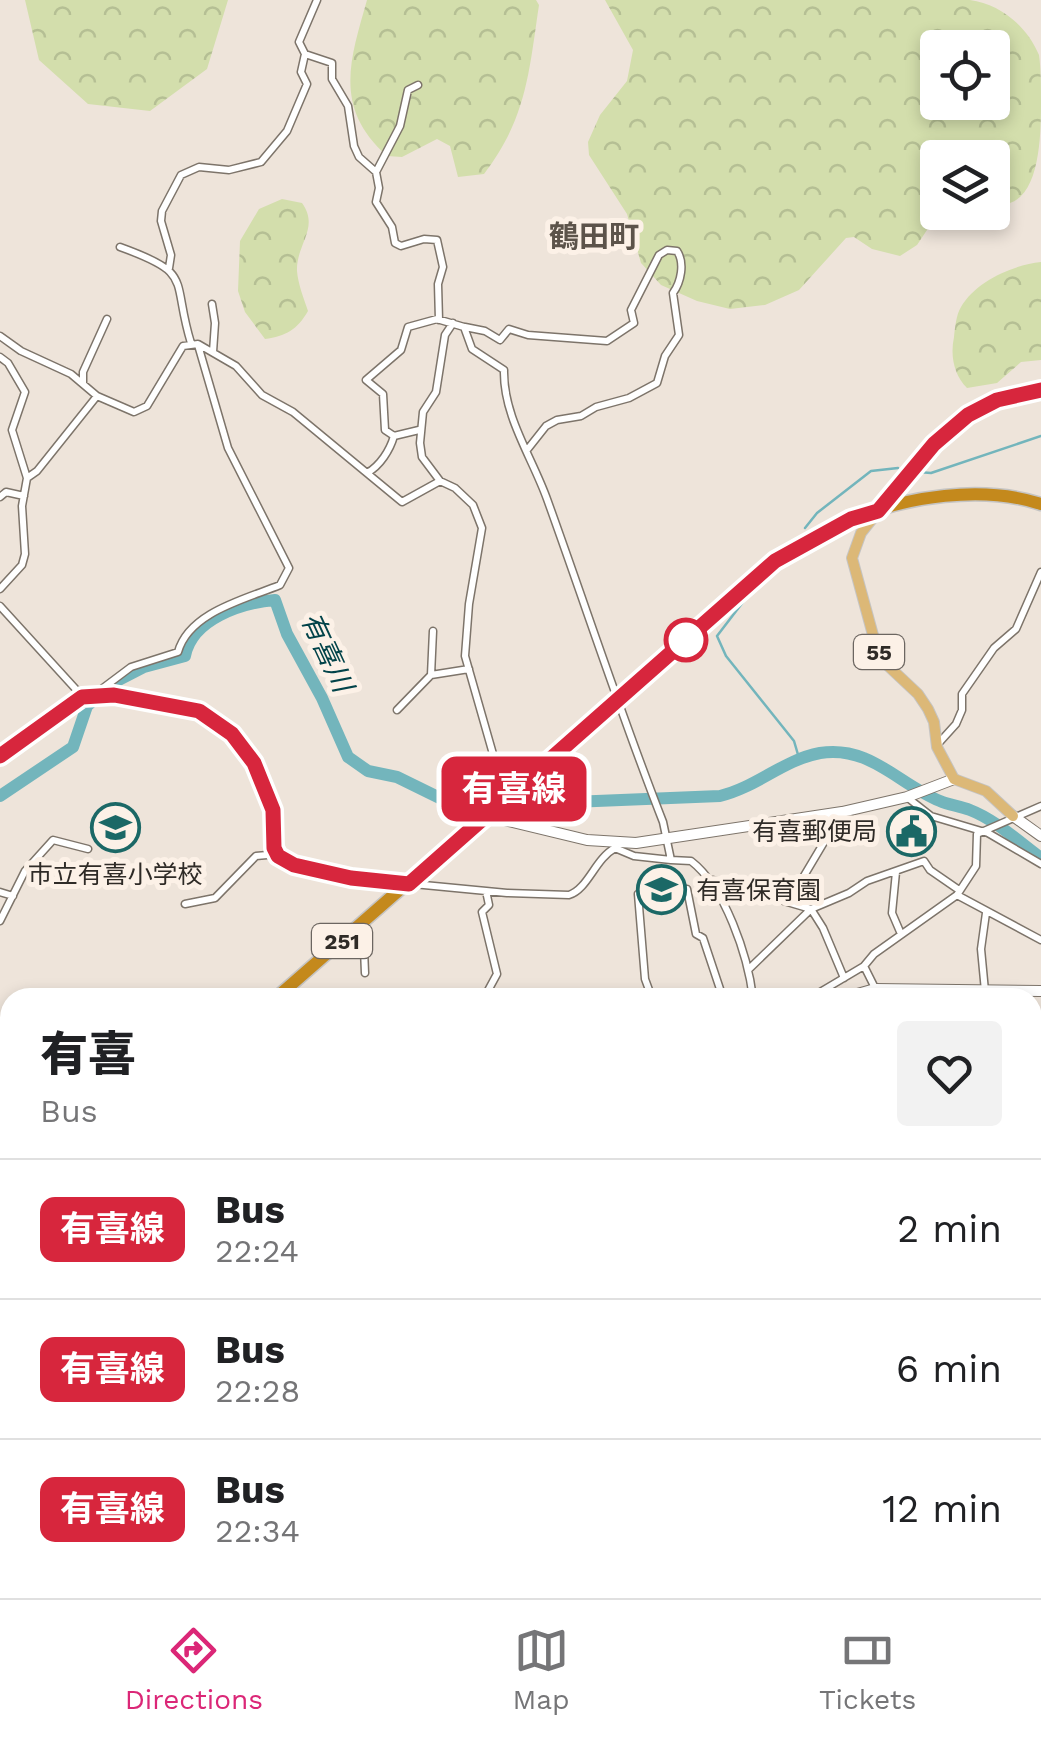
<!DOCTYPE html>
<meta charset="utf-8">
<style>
:root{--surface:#fff;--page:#f2f2f2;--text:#202124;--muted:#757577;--line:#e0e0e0;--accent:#db2777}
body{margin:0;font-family:"Work Sans","Noto Sans JP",sans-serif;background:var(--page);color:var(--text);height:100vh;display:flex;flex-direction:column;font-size:38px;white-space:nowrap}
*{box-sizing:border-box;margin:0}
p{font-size:32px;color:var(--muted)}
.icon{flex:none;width:55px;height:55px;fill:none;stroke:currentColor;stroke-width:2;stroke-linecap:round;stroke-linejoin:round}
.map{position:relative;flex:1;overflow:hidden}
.panel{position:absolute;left:0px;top:988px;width:1042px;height:612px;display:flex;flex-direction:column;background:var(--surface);border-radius:30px 30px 0 0;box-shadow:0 5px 15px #0003}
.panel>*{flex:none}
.badge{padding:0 20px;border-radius:15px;font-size:35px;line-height:65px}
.controls{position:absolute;left:920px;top:30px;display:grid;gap:20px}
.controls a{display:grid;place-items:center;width:90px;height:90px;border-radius:10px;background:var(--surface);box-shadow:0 5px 15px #0003;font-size:50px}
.map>.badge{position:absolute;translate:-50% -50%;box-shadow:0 0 0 5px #fff}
.round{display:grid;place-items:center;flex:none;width:105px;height:105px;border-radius:10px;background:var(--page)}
.summary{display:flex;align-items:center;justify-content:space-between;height:170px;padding:0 40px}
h1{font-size:48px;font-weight:800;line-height:75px}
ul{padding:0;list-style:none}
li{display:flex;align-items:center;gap:30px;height:140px;padding:0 40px;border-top:2px solid var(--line)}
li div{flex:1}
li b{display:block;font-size:38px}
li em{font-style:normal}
li .badge{min-width:110px;font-weight:700;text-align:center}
.tabs{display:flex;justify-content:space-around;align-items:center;height:140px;border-top:2px solid var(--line);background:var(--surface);font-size:28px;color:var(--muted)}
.tabs a{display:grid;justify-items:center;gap:5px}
.tabs .active{color:var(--accent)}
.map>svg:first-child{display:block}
.forest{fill:url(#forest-crowns);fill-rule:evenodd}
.water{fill:url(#water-ripples)}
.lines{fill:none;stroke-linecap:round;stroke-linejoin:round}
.stream{stroke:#73b5bc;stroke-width:2.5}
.river{stroke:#73b5bc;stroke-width:12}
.street-casing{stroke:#7d746a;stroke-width:9}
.secondary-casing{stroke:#7d746a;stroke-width:12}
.primary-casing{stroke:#c5c4c3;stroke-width:12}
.highway-casing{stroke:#c5c4c3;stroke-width:15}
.street{stroke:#fff;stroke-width:6}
.secondary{stroke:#fff;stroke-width:10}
.primary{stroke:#dcb877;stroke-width:10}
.highway{stroke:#c4891c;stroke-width:12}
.line-casing{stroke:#fff;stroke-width:22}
.line{stroke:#d7263d;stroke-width:15}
.stop-dot{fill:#fff;stroke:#d7263d;stroke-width:5}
.labels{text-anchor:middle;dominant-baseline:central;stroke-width:10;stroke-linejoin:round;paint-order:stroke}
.shield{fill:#fcf1e7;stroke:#6c6661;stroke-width:2.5}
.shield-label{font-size:22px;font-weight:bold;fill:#2f2b27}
.poi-label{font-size:25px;fill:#2f2b27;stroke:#fcf1e7;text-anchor:end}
.water-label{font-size:28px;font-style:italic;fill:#024349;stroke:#fcf1e7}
.quarter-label{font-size:30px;font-weight:bold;fill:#5c534a;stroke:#fcf1e7}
</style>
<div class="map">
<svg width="1041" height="1598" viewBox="0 0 1041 1598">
<defs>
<pattern id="forest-crowns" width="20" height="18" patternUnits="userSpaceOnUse" patternTransform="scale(2.5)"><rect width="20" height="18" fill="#d3deac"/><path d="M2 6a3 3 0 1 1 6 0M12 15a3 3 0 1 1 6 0" fill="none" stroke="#b5bf94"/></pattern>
<pattern id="water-ripples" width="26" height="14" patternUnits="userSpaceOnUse" patternTransform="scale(2.5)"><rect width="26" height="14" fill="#73b5bc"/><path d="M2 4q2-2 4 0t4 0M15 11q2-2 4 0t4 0" fill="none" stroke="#5f9399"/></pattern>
</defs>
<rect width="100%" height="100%" fill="#eee4da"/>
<path class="forest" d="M25,0H228L207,69L150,111L88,104L39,60Z
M367,0H536L539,5C529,71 527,118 484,174L458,177L450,146L437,139L402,157L387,156C333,108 350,60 367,0Z
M605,0H970C1000,4 1027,26 1039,55C1041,68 1041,88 1041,101C1041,135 1041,213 993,204L992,158H938V212L962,213L929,227L917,245L900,256L872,249L854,237L846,238L799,290L765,305L730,309L697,301L661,285L641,263L627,214L589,155L588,142L600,115L627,81L633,50ZM938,48H992V102H938Z
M282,199L302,203C320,228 296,244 297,271C298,284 304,299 308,311C297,330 286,336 265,339L245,312L238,291L240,241L259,209Z
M1041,262V360L1021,362L997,383L967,388C954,375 950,356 954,337C955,328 956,315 961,307C976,281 1013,265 1041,262Z"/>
<path class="water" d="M1033,1025L1035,1030L1041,1028V1103L1033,1106Z
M1041,1177V1598H134L172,1590H1032V1182Z"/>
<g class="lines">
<path class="stream" d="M918,472L931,473L1041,436
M805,528L817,513L871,471L898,468
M753,589L717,636L726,656L794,741L799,758"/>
<path class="river" d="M0,796L73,747L87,706L113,683L144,667L185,656C192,619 241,603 275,600L287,634L322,698L348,757L368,771L397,777L450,803L478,805
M503,810H535L547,803L720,796C757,787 783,760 820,753C870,745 898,784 940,801C949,805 960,806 970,810C996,820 1019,842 1041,858"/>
<defs>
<path id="street" d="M317,0L299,42L305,54L332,63V79L348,106L354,146L359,157L376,172
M418,85L408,90L400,126L376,172L379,188L376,202L392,227L395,243L401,246L424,239L437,240L443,267L438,284L439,320
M120,247C195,274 171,278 191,343
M169,268L171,255L161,221L162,211L181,175L199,167L229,170L261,162L287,131L307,84L301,72L305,54
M212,304L215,323L213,352
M453,323L445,335L436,392L423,412L420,443L422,457L440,481L455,488L473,505L482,528L469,604L465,656L505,796
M465,327L485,331L500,340L509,329L528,335L607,341L634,323L631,310L659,255L667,250L677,251C685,263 681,282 673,293L679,335L665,356L657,383L629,398L596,407L581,416L557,420L546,426L527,450
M0,336L21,351L71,374L97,396L134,412L147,406L183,346L198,344L236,366L262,395L293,412L402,502L440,481
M0,357L8,363L25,392L12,430L27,478L22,506L25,554L22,565L0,589
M83,383V372L107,319
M394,436L385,430L383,394L366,380L401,350L408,327L437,319L464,327L472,349L504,370C503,416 532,457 547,499C586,607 621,715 663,822L671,860L691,861C725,887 748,956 753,998
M367,473C380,466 390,450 394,436L419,430
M27,478L37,471L97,396
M0,497L6,492L24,496
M0,606L82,696
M433,631L431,675L469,669
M95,695H114L122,699C146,701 177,702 199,711C233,725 261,766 270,800C275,817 270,837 277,853
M82,697L99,691L131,667L178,652C189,612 246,599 280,585L289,568L228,448L198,345
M397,710L431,675
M937,745L956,724L962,710V694L994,648L1016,629L1041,572
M908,798L931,816L988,833L1041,864
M615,848L634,856L671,860
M896,872L892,913L901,934
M713,880L811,909L823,928L844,978
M687,889L696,934L703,938L723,998
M0,892L13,896
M638,894L645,979L652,998
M957,895L1041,940
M789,901L842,812
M185,904L215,898L256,856L278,854L294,865L351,878L507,893L569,895C588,889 595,859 615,848L616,843
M0,921L25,871L53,840L88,849
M353,934L364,949L365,973
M864,966L875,988
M749,969L811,909L849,893L867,881L924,861L930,870L959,890
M985,991L981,949L986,913
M484,998L497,974L482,912L489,905L486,891
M810,998L864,966L874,954L957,895L976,866L977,834L1041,806
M0,1069L10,1075
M0,1090L10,1094
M0,1377L10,1376
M0,1446H10
M0,1563L10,1562"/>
<path id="secondary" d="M0,756L82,697
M484,815L587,840L636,843L842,812L907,797L954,779
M1013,816L1041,836
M843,998L875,989L1041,991
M73,1598L104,1590"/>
<path id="primary" d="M1013,816L986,791L954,779L937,747L934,722L928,709L918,694L884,662L876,646L852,558L861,533L915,465L949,430L967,415L997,400L1041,390"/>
<path id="highway" d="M276,998L775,561C800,547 824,531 850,520C906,496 983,485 1041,504
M0,1239L10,1230"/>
</defs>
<use href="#street" class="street-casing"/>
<use href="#secondary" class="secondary-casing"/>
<use href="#primary" class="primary-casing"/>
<use href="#highway" class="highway-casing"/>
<use href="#street" class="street"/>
<use href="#secondary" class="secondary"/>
<use href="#primary" class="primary"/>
<use href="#highway" class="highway"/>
</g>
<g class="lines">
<defs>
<path id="line" d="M0,756L82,697L114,695L199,711L232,734L254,763L273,810L274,848L278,856L294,865L351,878L409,884L775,561L851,519L878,511L934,444L968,415L997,400L1041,390"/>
</defs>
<use href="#line" class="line-casing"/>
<use href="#line" class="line"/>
</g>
<defs>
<symbol id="school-ring" viewBox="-11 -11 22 22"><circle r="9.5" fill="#fcf1e7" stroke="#1b6866" stroke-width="1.5"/><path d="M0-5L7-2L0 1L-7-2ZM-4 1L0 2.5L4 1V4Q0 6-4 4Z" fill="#1b6866"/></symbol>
<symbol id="civic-ring" viewBox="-11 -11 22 22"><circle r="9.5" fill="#fcf1e7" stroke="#1b6866" stroke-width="1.5"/><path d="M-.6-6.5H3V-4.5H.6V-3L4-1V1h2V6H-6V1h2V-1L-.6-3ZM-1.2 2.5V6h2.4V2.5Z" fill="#1b6866"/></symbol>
</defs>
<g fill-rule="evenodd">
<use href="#school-ring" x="88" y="800" width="55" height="55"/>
<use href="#civic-ring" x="884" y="804" width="55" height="55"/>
<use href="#school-ring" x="634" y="862" width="55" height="55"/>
</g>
<circle class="stop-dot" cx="686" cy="640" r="20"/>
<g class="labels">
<g class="shield">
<rect x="854" y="635" width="50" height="34" rx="8"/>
<rect x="312" y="924" width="60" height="34" rx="8"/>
</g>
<g class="shield-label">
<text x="879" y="652">55</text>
<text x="342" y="941">251</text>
</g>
<g class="poi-label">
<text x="877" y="831">有喜郵便局</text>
<text x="115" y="874" text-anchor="middle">市立有喜小学校</text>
<text x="696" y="890" text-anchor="start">有喜保育園</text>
</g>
<g class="water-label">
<text transform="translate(327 652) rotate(65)">有喜川</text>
</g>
<g class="quarter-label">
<text x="594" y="236">鶴田町</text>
</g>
</g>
</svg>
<div class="controls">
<a><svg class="icon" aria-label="locate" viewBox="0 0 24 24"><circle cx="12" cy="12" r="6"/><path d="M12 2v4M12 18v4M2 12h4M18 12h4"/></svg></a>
<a><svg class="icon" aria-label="layers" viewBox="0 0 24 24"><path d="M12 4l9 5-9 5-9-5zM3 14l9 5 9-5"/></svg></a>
</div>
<b class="badge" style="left:514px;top:789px;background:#d7263d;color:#fff">有喜線</b>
<section class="panel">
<div class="summary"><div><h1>有喜</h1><p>Bus</p></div><a class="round"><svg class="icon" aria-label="heart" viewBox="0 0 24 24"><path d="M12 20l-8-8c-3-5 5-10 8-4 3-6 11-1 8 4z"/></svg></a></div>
<ul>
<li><span class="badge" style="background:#d7263d;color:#fff">有喜線</span><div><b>Bus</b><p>22:24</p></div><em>2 min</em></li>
<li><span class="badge" style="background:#d7263d;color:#fff">有喜線</span><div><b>Bus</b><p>22:28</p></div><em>6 min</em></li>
<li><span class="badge" style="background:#d7263d;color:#fff">有喜線</span><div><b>Bus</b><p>22:34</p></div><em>12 min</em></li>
</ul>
</section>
</div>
<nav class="tabs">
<a class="active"><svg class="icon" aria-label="directions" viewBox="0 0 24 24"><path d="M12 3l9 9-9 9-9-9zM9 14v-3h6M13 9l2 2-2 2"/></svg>Directions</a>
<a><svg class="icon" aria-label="map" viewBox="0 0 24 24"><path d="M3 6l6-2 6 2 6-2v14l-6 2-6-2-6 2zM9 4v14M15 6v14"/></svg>Map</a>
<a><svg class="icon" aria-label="tickets" viewBox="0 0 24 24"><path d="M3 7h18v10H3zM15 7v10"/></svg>Tickets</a>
</nav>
